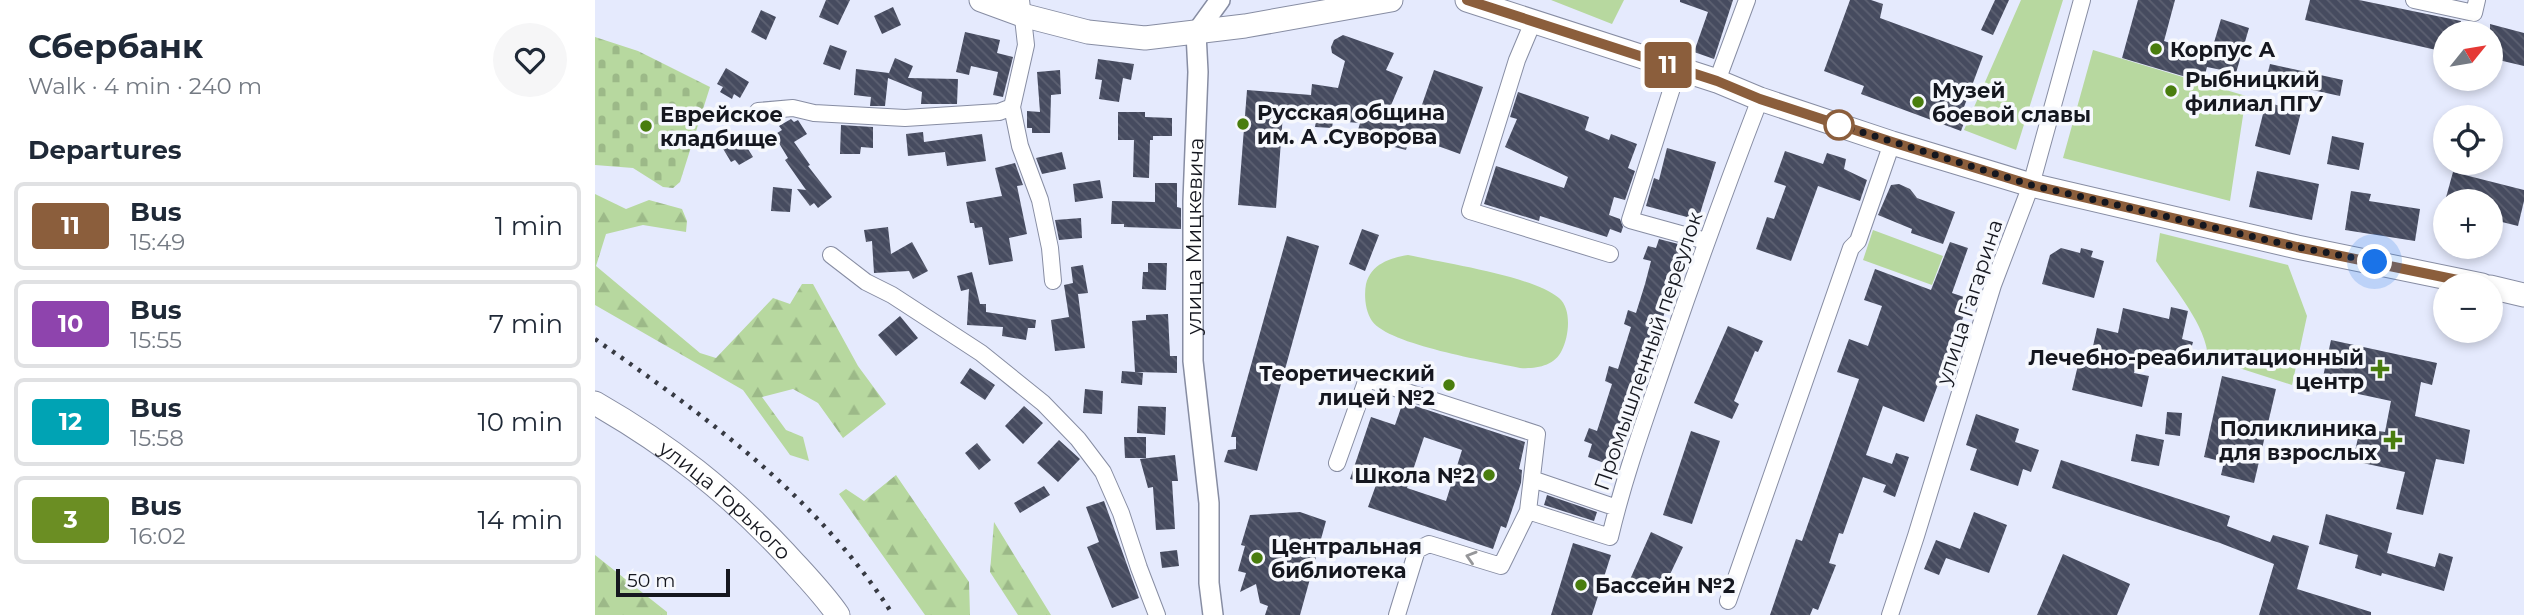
<!DOCTYPE html>
<meta charset="utf-8">
<style>
:root{--surface:#fff;--page:#f6f6f7;--text:#1f2937;--muted:#747a83;--line:#e0e1e3}
body{margin:0;font-family:Montserrat,sans-serif;background:var(--page);color:var(--text);height:100vh;display:flex;flex-direction:column;font-size:26px;white-space:nowrap}
*{box-sizing:border-box;margin:0}
p{font-size:23px;color:var(--muted)}
.icon{flex:none;width:38px;height:38px;fill:none;stroke:currentColor;stroke-width:2;stroke-linecap:round;stroke-linejoin:round}
.map{position:relative;flex:1;overflow:hidden}
.details{display:flex;flex-direction:column;background:var(--surface);width:595px}
.details>*{flex:none}
.badge{padding:0 14px;border-radius:5px;font-size:24px;line-height:46px}
.needle{width:46px;rotate:60deg}
.buttons{position:absolute;left:1838px;top:21px;display:grid;gap:14px}
.buttons a{display:grid;place-items:center;width:70px;height:70px;border-radius:50%;background:var(--surface);box-shadow:0 4px 10px #0003;font-size:35px}
.scale{position:absolute;left:21px;bottom:18px;width:114px;box-sizing:border-box;padding-left:7px;border:4px solid #15171f;border-top:0;font-size:19px;line-height:24px;white-space:nowrap;color:#15171f;-webkit-text-stroke:5px #f6f8fd;paint-order:stroke}
.you{position:absolute;width:35px;height:35px;margin:-18px;border:5px solid #fff;border-radius:50%;background:#1a73e8;box-shadow:0 0 0 10px #1a73e833}
.map>.badge{position:absolute;translate:-50% -50%;box-shadow:0 0 0 4px #fff}
h2{padding:0 28px;font-size:26px;line-height:63px}
.round{display:grid;place-items:center;flex:none;width:74px;height:74px;border-radius:37px;background:var(--page)}
.overview{display:flex;align-items:center;justify-content:space-between;height:119px;padding:0 28px}
h1{font-size:33px;font-weight:700;line-height:52px}
ul{padding:0;list-style:none}
li{display:flex;align-items:center;gap:21px;height:88px;margin:0 14px 10px;padding:0 14px;border:4px solid var(--line);border-radius:10px}
li div{flex:1}
li b{display:block;font-size:26px}
li em{font-style:normal}
li .badge{min-width:77px;font-weight:700;text-align:center}
main{display:flex;flex:1;min-height:0}
.map>svg:first-child{display:block}
.green{fill:#b7d89f}
.forest{fill:url(#forest-firs)}
.cemetery{fill:url(#cemetery-stones)}
.building{fill:url(#building-back-hatch);fill-rule:evenodd}
.lines{fill:none;stroke-linecap:round;stroke-linejoin:round}
.minor-casing{stroke:#878da3;stroke-width:18}
.tertiary-casing{stroke:#878da3;stroke-width:22}
.secondary-casing{stroke:#878da3;stroke-width:25}
.minor{stroke:#fff;stroke-width:16}
.tertiary{stroke:#fff;stroke-width:19}
.secondary{stroke:#fff;stroke-width:23}
.rail{stroke:#373a43;stroke-width:4.5;stroke-dasharray:3.5 7;stroke-linecap:butt}
.oneway{stroke:#96979a}
.line-casing{stroke:#fff;stroke-width:16}
.line{stroke:#8b5e3c;stroke-width:10}
.walk{stroke:#15171f;stroke-width:7;stroke-dasharray:0 12.6}
.poi-dot{fill:#497d0e;stroke:#f6f8fd;stroke-width:2.5}
.stop-dot{fill:#fff;stroke:#8b5e3c;stroke-width:3.5}
.labels{text-anchor:middle;dominant-baseline:central;stroke-width:7;stroke-linejoin:round;paint-order:stroke}
.poi-label{font-size:21px;font-weight:bold;fill:#15171f;stroke:#f6f8fd;text-anchor:start}
.street-label{font-size:21px;fill:#15171f;stroke:#f6f8fd}
</style>
<main>
<section class="details">
<div class="overview"><div><h1>Сбербанк</h1><p>Walk · 4 min · 240 m</p></div><a class="round"><svg class="icon" aria-label="heart" viewBox="0 0 24 24"><path d="M12 20l-8-8c-3-5 5-10 8-4 3-6 11-1 8 4z"/></svg></a></div>
<h2>Departures</h2>
<ul>
<li><span class="badge" style="background:#8b5e3c;color:#fff">11</span><div><b>Bus</b><p>15:49</p></div><em>1 min</em></li>
<li><span class="badge" style="background:#8e44ad;color:#fff">10</span><div><b>Bus</b><p>15:55</p></div><em>7 min</em></li>
<li><span class="badge" style="background:#00a3b4;color:#fff">12</span><div><b>Bus</b><p>15:58</p></div><em>10 min</em></li>
<li><span class="badge" style="background:#6b8e23;color:#fff">3</span><div><b>Bus</b><p>16:02</p></div><em>14 min</em></li>
</ul>
</section>
<div class="map">
<svg width="1929" height="615" viewBox="0 0 1929 615">
<defs>
<pattern id="forest-firs" width="22" height="20" patternUnits="userSpaceOnUse" patternTransform="scale(1.75)"><rect width="22" height="20" fill="#b7d89f"/><path d="M5 1l3.5 6h-7zM16 11l3.5 6h-7z" fill="#9cb988"/></pattern>
<pattern id="cemetery-stones" width="16" height="16" patternUnits="userSpaceOnUse" patternTransform="scale(1.75)"><rect width="16" height="16" fill="#b7d89f"/><path d="M2 7V4a2 2 0 0 1 4 0v3zM10 15v-3a2 2 0 0 1 4 0v3z" fill="#9cb988"/></pattern>
<pattern id="building-back-hatch" width="6" height="6" patternUnits="userSpaceOnUse" patternTransform="scale(1.75)"><rect width="6" height="6" fill="#464b5f"/><path d="M-1 5l2 2M0 0l6 6M5-1l2 2" fill="none" stroke="#5d6172"/></pattern>
</defs>
<rect width="100%" height="100%" fill="#e5eafd"/>
<path class="green" d="M956,0H1029L1017,24Z
M1426,0H1468L1421,150L1369,130Z
M1498,50L1651,96L1635,201L1468,158Z
M1278,230L1348,256L1337,285L1268,260Z
M1565,233L1693,265L1712,316L1697,385L1613,358C1612,326 1578,287 1561,261Z
M813,255C849,263 938,276 964,298C977,309 974,336 967,350C960,366 941,369 925,368C893,361 794,345 777,321C770,311 769,295 771,284C776,264 795,258 813,255Z"/>
<path class="forest" d="M0,194L31,209L54,200L87,209L92,221L91,232L48,225L11,234L1,266L105,353L121,358L178,298L195,304L207,284H218L263,366L291,404L248,438L223,403L198,389L167,397L191,430L208,437L214,461L195,455L148,390L0,305Z
M301,475L374,582L375,615H330L244,494L251,489L269,501Z
M399,522L456,615H423L395,572Z
M0,555L72,612V615H0Z"/>
<path class="cemetery" d="M0,37L43,51L115,87L85,182L78,188L68,187L38,168L0,165Z"/>
<path class="building" d="M231,0H255L243,25L224,17Z
M1085,0H1138L1119,59L1099,52L1113,12L1085,2Z
M1255,0H1276L1288,4L1285,18L1388,56L1369,107L1374,109L1366,131L1266,94L1269,86L1229,71Z
M1400,0H1414L1398,35L1386,30Z
M1543,0H1580L1569,41L1615,56L1626,19L1654,28L1641,73L1612,67L1608,82L1527,58Z
M1715,0H1764L1866,21L1864,33H1850V52L1710,20Z
M298,7L306,25L287,34L279,16Z
M166,10L181,17L171,40L156,32Z
M1895,24L1929,33V66L1895,58Z
M370,32L405,40L402,53L418,57L408,97L398,95L403,72L376,66L374,75L361,72Z
M748,35L799,53L791,70L808,77L794,110L822,119L839,70L888,87L865,154L815,136L811,150L761,137L765,123L738,121L737,128L720,127L721,121H714L715,116L688,114L681,208L643,205L652,90L716,95L717,84L743,88L750,61L737,53L736,47L739,40Z
M235,45L252,51L245,70L228,64Z
M300,58L318,66L313,78L363,79L362,104H326L327,92L293,78L290,106H275L276,97L259,95L261,69L294,73Z
M503,59L539,64L536,80L528,78L524,102L504,99L507,80L500,79Z
M1675,64L1748,80L1745,96L1671,80Z
M131,68L154,82L145,98L139,94L137,99L125,92L128,87L122,84Z
M465,70L466,94L456,95L455,133H437V128H432V111L445,112L442,72Z
M923,92L994,117L990,130L1014,140L1016,134L1042,144L1033,168L1040,171L1030,200L1019,197L1014,215L1025,219L1028,227L1026,233L1015,229L1012,237L945,216L944,221L889,204L901,166L969,188L973,177L910,147L922,119L915,117Z
M1671,102L1706,112L1695,155L1660,146Z
M523,112H550V117L577,118V136H558V140H555L554,178L538,177L539,140H523Z
M196,119L199,122L203,120L212,134L199,142L215,165L213,166L237,197L223,208L219,203L215,206L202,189L211,190L190,160L193,158L179,135L187,130L184,126Z
M246,125L278,127V148L266,147L265,154H245Z
M328,132L329,142L387,134L391,161L352,166L350,152L313,156L311,134Z
M145,136L158,157L144,165L140,160L136,162L127,147Z
M1737,136L1769,143L1764,170L1732,164Z
M1072,148L1121,162L1103,220L1051,206L1059,178L1064,180Z
M1190,151L1228,164L1232,153L1251,159L1249,169L1272,180L1265,201L1223,186L1196,261L1161,249L1172,217L1179,219L1191,186L1179,182Z
M467,152L471,169L447,174L441,158Z
M420,163L428,185L422,186L432,234L414,238L418,261L394,265L387,227L380,228L379,223H375L371,202L407,196L400,168Z
M1662,171L1724,184L1717,220L1654,207Z
M1858,172L1929,190V201L1923,226L1895,219V201H1850Z
M505,180L508,198L480,202L478,184Z
M560,183H582V207L586,208V229L529,227V224H516L517,201L560,202Z
M1304,184L1315,189L1322,198L1360,212L1348,244L1316,233L1317,229L1283,215L1296,185Z
M178,187L197,189L195,212L176,211Z
M1756,191L1776,194L1774,201L1825,209L1820,241L1750,230Z
M486,218L487,238L464,240L460,220Z
M293,227L296,254L317,242L333,271L318,279L314,271L279,273L277,241L271,242L269,230Z
M767,229L784,235L770,271L754,264Z
M692,236L724,246L662,471L629,462L633,450L641,449V437H636Z
M1064,239L1091,246L1020,467L993,457L997,444L989,441L994,428L1002,431L1017,384L1010,381L1014,366L1023,369L1036,327L1029,324L1033,310L1041,313L1050,284L1056,261L1048,259L1053,246L1061,248Z
M1355,242L1373,248L1357,293L1375,299L1329,422L1288,406L1271,455L1297,464L1301,453L1314,457L1300,497L1288,492L1291,485L1268,477L1248,534L1244,533L1234,563L1241,565L1223,610L1218,608L1215,615H1175L1201,539L1207,541L1264,379L1242,372L1254,339L1273,346L1287,306L1269,300L1280,269L1336,290Z
M1466,248L1485,253L1486,248L1498,251L1496,257L1509,261L1499,298L1447,284L1455,255Z
M553,263H572L571,290L547,289L548,272H553Z
M488,265L493,293L483,294L490,348L460,351L456,320L474,317L469,285L478,283L476,267Z
M377,272L385,304H391V312L441,320L440,328H433L431,340L407,336L408,327L372,325L374,289L366,291L362,276Z
M1576,307L1593,311L1587,339L1598,342L1593,360L1544,349L1539,373L1554,376L1547,407L1477,390L1484,361L1494,364L1502,328L1523,333L1528,308L1574,319Z
M573,314L575,356H582V373L541,372L548,373L547,385L526,383L527,371L540,372L537,321L551,320V315Z
M305,316L323,338L301,356L283,335Z
M1133,326L1168,341L1163,352L1160,351L1139,401L1144,404L1137,419L1099,403Z
M1736,340L1842,363L1837,385L1826,382L1820,416L1875,430L1869,464L1841,459L1828,515L1801,509L1810,472L1758,461L1765,428L1790,432L1796,401L1726,386Z
M375,368L400,385L390,400L365,383Z
M1627,376L1681,389L1659,483L1626,475L1629,462L1609,457Z
M490,389L508,391L507,414L488,413Z
M808,402L930,442L924,469L927,470L926,483L911,528L906,526L898,549L773,507L781,485L755,479L776,417L800,425ZM829,437L867,450L851,501L812,488Z
M429,406L448,423L428,444L410,426Z
M543,406L571,407L570,435L542,433Z
M1572,412L1587,413L1585,436L1570,434Z
M1381,414L1424,429L1420,442L1444,450L1436,472L1428,469L1423,486L1375,470L1382,449L1371,445Z
M1096,431L1125,441L1097,524L1068,515Z
M1541,434L1569,440L1564,466L1536,461Z
M529,437H551V458H530Z
M464,440L485,459L463,482L442,463Z
M382,443L396,460L384,470L370,453Z
M580,455L583,481H577L580,529L561,530L558,487L553,488L545,459Z
M1466,460L1635,516L1632,526L1675,542L1678,535L1714,546L1702,589L1776,612V615H1664L1679,564L1625,543L1457,488Z
M449,486L455,495L425,513L419,503Z
M952,495L1002,512L999,521L949,505Z
M509,501L544,598L517,608L492,547L504,542L491,507Z
M705,512L731,521L705,615H670L673,606L665,603L661,584L645,592L651,573L643,571L650,546L646,545L655,515Z
M1379,512L1412,525L1394,573L1351,558L1344,575L1329,569L1341,540L1365,549Z
M1731,514L1797,533L1792,553L1840,567L1844,553L1858,557L1849,591L1787,573L1786,576L1760,568L1763,555L1724,544Z
M1056,532L1088,547L1068,589L1054,583L1050,591L1033,584Z
M978,543L1016,555L997,615H956Z
M582,550L584,566L567,568L565,552Z
M1468,554L1535,584L1522,615H1442Z"/>
<g class="lines">
<defs>
<path id="minor" d="M426,0L431,45L417,107L425,146L445,200L455,248L458,281
M1819,0L1879,13L1882,0
M938,22L922,60L875,211L1015,254
M1083,69L1035,220L1111,241
M1122,81L1152,0
M163,111L198,108L219,113L310,118L404,112L417,107
M236,255L271,282L297,295L386,353L448,403L483,439L508,472L526,513L544,568L562,615
M742,463L772,379L942,434L933,511L1015,537C1030,473 1053,411 1074,349C1103,265 1133,182 1165,99
M937,479L1022,508
M1133,601L1256,248L1263,241L1297,143
M802,615L822,550L834,544L906,566L933,511
M1295,615L1321,536L1398,285L1436,185L1487,0"/>
<g id="tertiary">
<path id="s1" d="M618,615L614,583V503L598,361V201L603,72L601,33L625,0"/>
</g>
<g id="secondary">
<path d="M386,0L427,15L493,32L550,38L650,26L796,0"/>
<path d="M872,0L1122,81L1165,99L1297,143L1436,185L1702,247L1887,285"/>
<path d="M1895,287L1929,295"/>
<path id="s2" d="M0,403C75,446 132,491 190,553C208,573 228,593 243,615"/>
</g>
</defs>
<use href="#minor" class="minor-casing"/>
<use href="#tertiary" class="tertiary-casing"/>
<use href="#secondary" class="secondary-casing"/>
<use href="#minor" class="minor"/>
<use href="#tertiary" class="tertiary"/>
<use href="#secondary" class="secondary"/>
<path class="rail" d="M0,339C114,419 222,496 298,615"/>
</g>
<defs><path id="oneway-chevron" d="M-2-3.5L2.5 0L-2 3.5" fill="none" stroke-width="1.6" stroke-linecap="round" stroke-linejoin="round" transform="scale(1.75)"/></defs>
<use class="oneway" href="#oneway-chevron" transform="translate(876 557) rotate(-163)"/>
<g class="lines">
<defs>
<path id="line" d="M872,0L1122,81L1165,99L1297,142L1436,185L1702,247L1887,285"/>
</defs>
<use href="#line" class="line-casing"/>
<use href="#line" class="line"/>
<path class="walk" d="M1244,125L1436,185L1702,247L1780,262"/>
</g>
<g class="poi-dot">
<circle cx="1561" cy="49" r="7"/>
<circle cx="1576" cy="91" r="7"/>
<circle cx="1323" cy="102" r="7"/>
<circle cx="648" cy="124" r="7"/>
<circle cx="51" cy="126" r="7"/>
<path d="M1781.5 358.5h7v7h7v7h-7v7h-7v-7h-7v-7h7z"/>
<circle cx="854" cy="385" r="7"/>
<path d="M1794.5 429.5h7v7h7v7h-7v7h-7v-7h-7v-7h7z"/>
<circle cx="894" cy="475" r="7"/>
<circle cx="662" cy="558" r="7"/>
<circle cx="986" cy="585" r="7"/>
</g>
<circle class="stop-dot" cx="1244" cy="125" r="14"/>
<g class="labels">
<g class="poi-label">
<text x="1575" y="49">Корпус А</text>
<text x="1590" y="79">Рыбницкий<tspan x="1590" dy="24">филиал ПГУ</tspan></text>
<text x="1337" y="90">Музей<tspan x="1337" dy="24">боевой славы</tspan></text>
<text x="662" y="112">Русская община<tspan x="662" dy="24">им. А .Суворова</tspan></text>
<text x="65" y="114">Еврейское<tspan x="65" dy="24">кладбище</tspan></text>
<text x="1769" y="357" text-anchor="end">Лечебно-реабилитационный<tspan x="1769" dy="24">центр</tspan></text>
<text x="840" y="373" text-anchor="end">Теоретический<tspan x="840" dy="24">лицей №2</tspan></text>
<text x="1782" y="428" text-anchor="end">Поликлиника<tspan x="1782" dy="24">для взрослых</tspan></text>
<text x="880" y="475" text-anchor="end">Школа №2</text>
<text x="676" y="546">Центральная<tspan x="676" dy="24">библиотека</tspan></text>
<text x="1000" y="585">Бассейн №2</text>
</g>
<g class="street-label">
<text stroke="none"><textPath href="#s1" startOffset="380">улица Мицкевича</textPath></text>
<text transform="translate(1374 302) rotate(-72)">улица Гагарина</text>
<text transform="translate(1053 351) rotate(-71)">Промышленный переулок</text>
<text stroke="none"><textPath href="#s2" startOffset="163">улица Горького</textPath></text>
</g>
</g>
</svg>
<div class="buttons">
<a><svg class="needle" viewBox="-14 -14 28 28"><path d="M0-13l5 13h-10z" fill="#e53935"/><path d="M0 13l5-13h-10z" fill="#747a83"/></svg></a>
<a><svg class="icon" aria-label="locate" viewBox="0 0 24 24"><circle cx="12" cy="12" r="6"/><path d="M12 2v4M12 18v4M2 12h4M18 12h4"/></svg></a>
<a>+</a>
<a>−</a>
</div>
<div class="scale">50 m</div>
<div class="you" style="left:1780px;top:262px"></div>
<b class="badge" style="left:1073px;top:65px;background:#8b5e3c;color:#fff">11</b>
</div>
</main>
